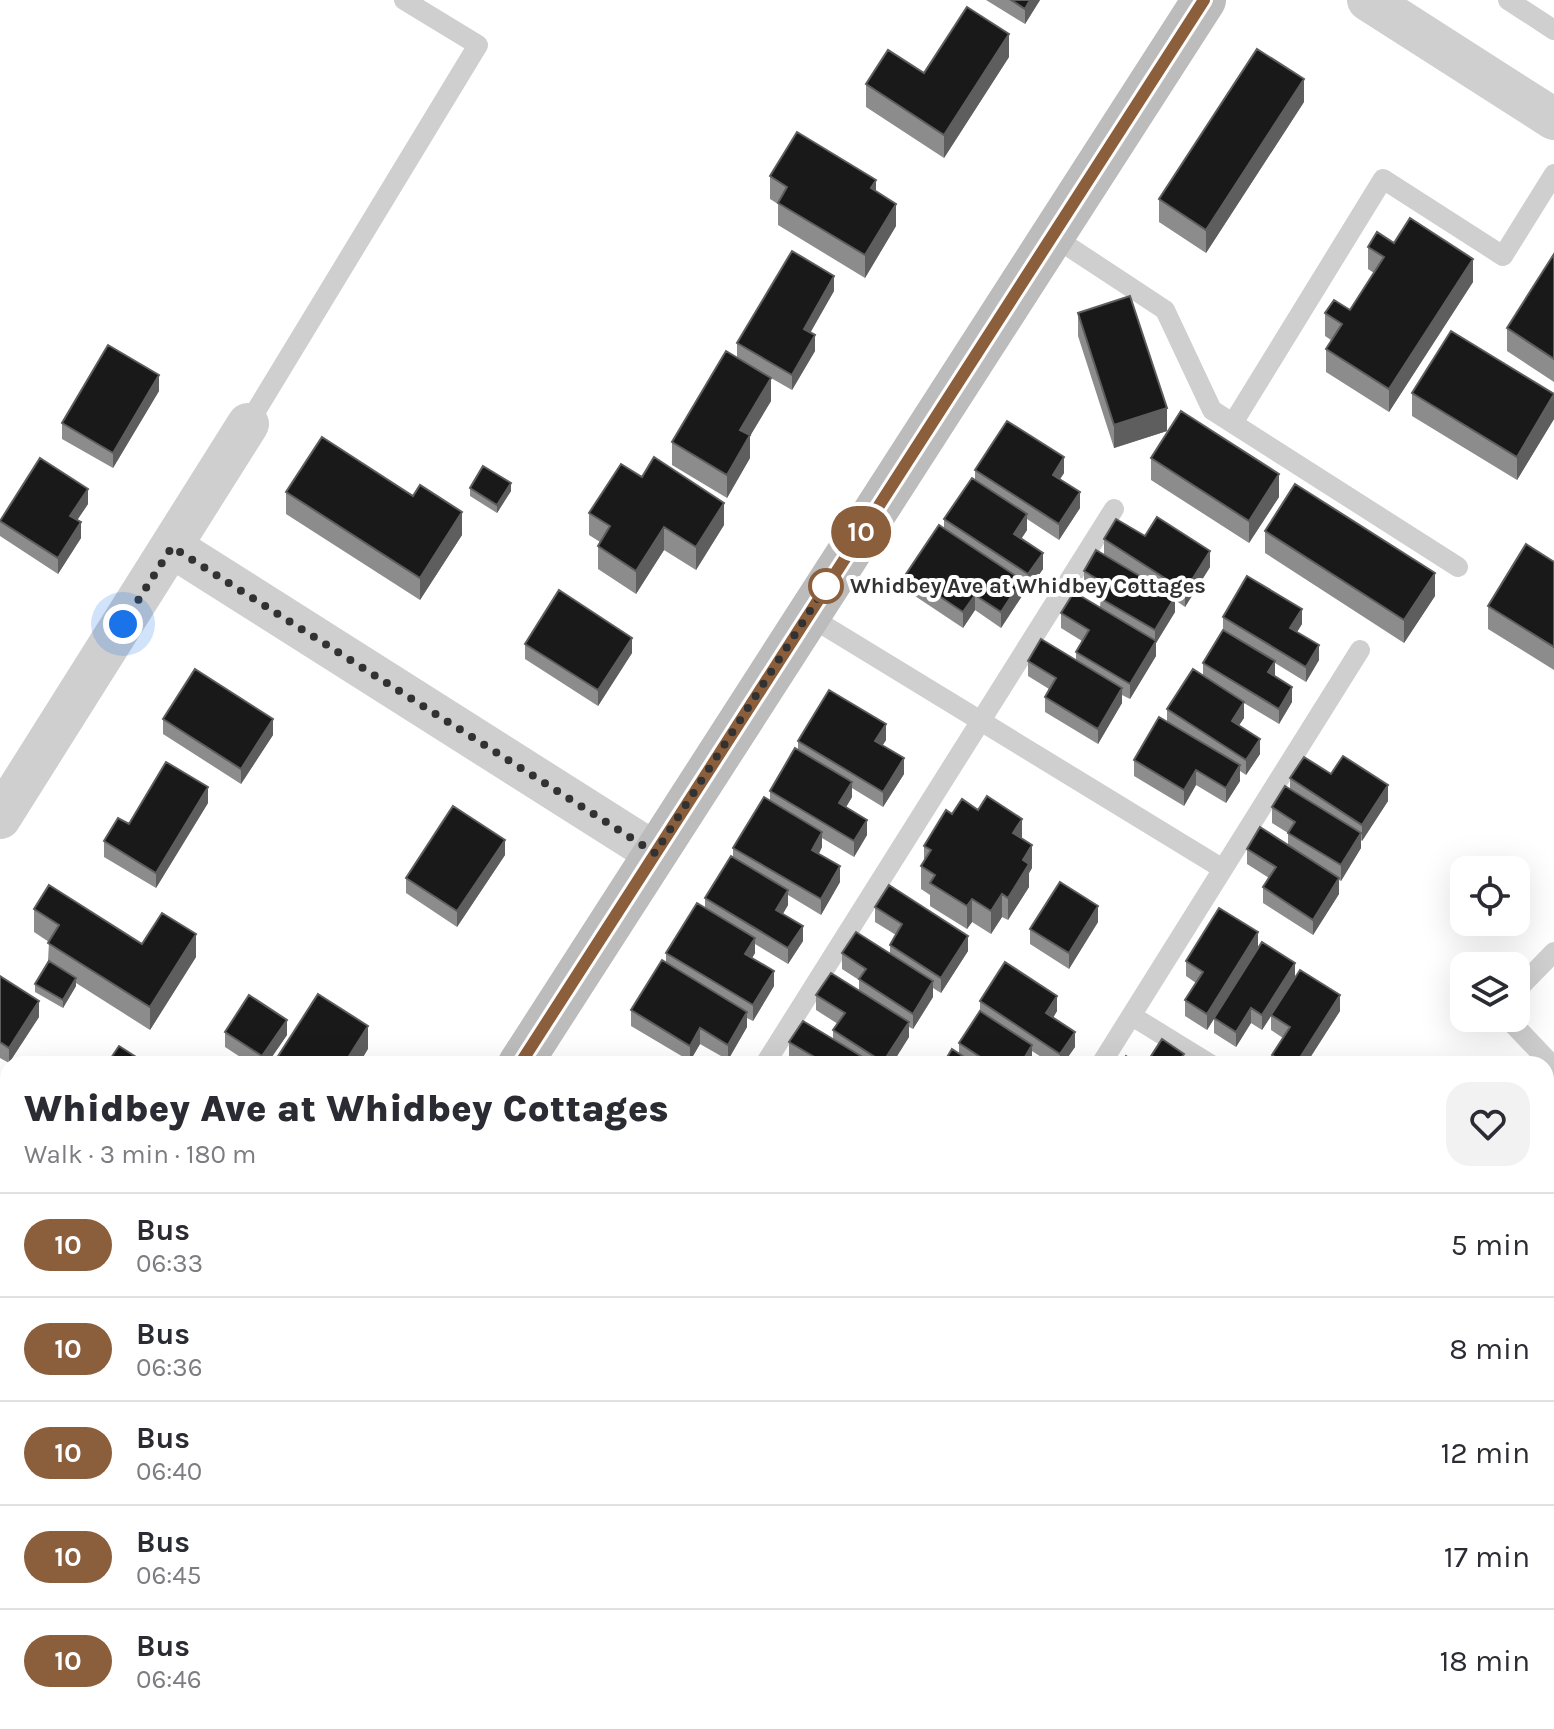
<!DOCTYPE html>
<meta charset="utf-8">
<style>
:root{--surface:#fff;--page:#f2f2f3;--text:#2b2b33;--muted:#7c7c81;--line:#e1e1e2}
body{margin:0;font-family:Karla,sans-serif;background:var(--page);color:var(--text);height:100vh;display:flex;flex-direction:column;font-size:30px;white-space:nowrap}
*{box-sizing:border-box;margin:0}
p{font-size:26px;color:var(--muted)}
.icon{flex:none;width:44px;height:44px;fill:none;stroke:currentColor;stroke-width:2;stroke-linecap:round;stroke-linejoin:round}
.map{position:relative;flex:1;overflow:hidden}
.side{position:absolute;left:0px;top:1056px;width:1554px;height:674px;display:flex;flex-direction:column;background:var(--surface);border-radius:24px 24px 0 0;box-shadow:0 8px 32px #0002}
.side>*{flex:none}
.badge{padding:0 16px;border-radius:26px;font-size:28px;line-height:52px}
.tools{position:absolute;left:1450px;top:856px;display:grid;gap:16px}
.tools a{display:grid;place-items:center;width:80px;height:80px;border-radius:16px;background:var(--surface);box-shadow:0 8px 32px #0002;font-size:40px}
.you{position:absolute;width:40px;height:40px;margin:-20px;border:6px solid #fff;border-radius:50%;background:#1a73e8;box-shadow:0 0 0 12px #1a73e833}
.map>.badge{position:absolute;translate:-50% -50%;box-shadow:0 0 0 4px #fff}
.round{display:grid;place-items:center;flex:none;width:84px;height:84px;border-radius:24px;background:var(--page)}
.head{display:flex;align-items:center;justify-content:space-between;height:136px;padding:0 24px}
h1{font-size:38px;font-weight:800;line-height:60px}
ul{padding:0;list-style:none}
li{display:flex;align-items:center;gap:24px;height:104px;padding:0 24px;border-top:2px solid var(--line)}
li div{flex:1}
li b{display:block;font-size:30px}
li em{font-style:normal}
li .badge{min-width:88px;font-weight:700;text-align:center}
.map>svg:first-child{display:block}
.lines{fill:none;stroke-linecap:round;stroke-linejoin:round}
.lane{stroke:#cfcfcf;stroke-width:20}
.street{stroke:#cfcfcf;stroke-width:42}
.secondary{stroke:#bcbcbc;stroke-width:44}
.wall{fill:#8c8c8c}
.shaded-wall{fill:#5e5e5e}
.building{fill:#191919;stroke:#5e5e5e;stroke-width:2}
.line-casing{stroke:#fff;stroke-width:18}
.line{stroke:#8b5e3c;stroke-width:12}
.walk{stroke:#323232;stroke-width:8;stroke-dasharray:0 14.4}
.stop-dot{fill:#fff;stroke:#8b5e3c;stroke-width:4}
.labels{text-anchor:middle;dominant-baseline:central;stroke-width:8;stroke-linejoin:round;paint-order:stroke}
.stop-label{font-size:22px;font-weight:bold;fill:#323232;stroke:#fff;text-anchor:start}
</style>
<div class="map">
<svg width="1554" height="1729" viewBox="0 0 1554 1729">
<rect width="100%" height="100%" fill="#fff"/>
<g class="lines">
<path class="lane" d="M1508,0L1554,30
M1051,235L1165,310L1212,410L1458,567
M1233,423L1383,179L1503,256L1554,174
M248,424L478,45L404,0
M807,615L1223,869
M1516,991L1554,952
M1132,1016L1210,1064
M1511,1018L1513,1024L1554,1067
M765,1064L1114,509
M1101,1064L1360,650
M1546,1499L1554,1494
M1546,1621L1554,1629
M1487,1722L1493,1729"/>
<path class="street" d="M1368,0L1554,119
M172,547L655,853
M0,818L248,424
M323,1722L334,1729
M679,1729L684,1722"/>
<path class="secondary" d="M520,1064L1204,0
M99,1729L103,1722"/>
</g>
<path class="wall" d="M986,0H1040L1025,24Z
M1009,57L944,158L866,107V84Z
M1304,102L1206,253L1159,222V199Z
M770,176L876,192L896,226L865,278L778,225V204L770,199Z
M1394,243L1473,282L1389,412L1326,372V349L1331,340L1325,336V313L1350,310L1374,273L1368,269V247Z
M1554,254V382L1507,351V328Z
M834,291L810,332L815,351L792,390L771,378V401L750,436V458L727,498L672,465V442L737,358V343Z
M1078,313L1167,431L1114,448L1078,336Z
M159,391L113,468L62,439V423Z
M1412,393L1554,394V419L1517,480L1412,416Z
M1151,458L1279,497L1249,543L1151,480Z
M975,470L1064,473L1060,479L1080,508L1059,540L1027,519V530L1021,539L1043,569L1028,590L1022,586V596L1001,628L975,610L963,628L906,590V574L944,529V519L975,480Z
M642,477L724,525L696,570L664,550L636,594L598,569V546L600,542L589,535V513Z
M470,488L511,491L497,513L470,496Z
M286,492L462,535L420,600L286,514Z
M88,504L77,520L81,538L58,574L0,536V520Z
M1265,531L1435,596L1404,643L1265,553Z
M1145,536L1210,567L1185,607L1175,600V612L1156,643V656L1130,699L1122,695V703L1098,744L1045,712V697L1049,689L1028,676V661L1076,660V652L1082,641L1061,628V613L1100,607L1101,597L1084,587V571L1104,554V539Z
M1554,562V670L1488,629V606Z
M1223,617L1302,624L1297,632L1319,660L1306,682L1275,663V676L1292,702L1279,724L1244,703V718L1239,725L1260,754L1246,775L1240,771V781L1226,803L1196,785L1184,806L1134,776V760L1167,722V709L1203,676V663L1223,630Z
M525,644L632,653L598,706L525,659Z
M163,719L273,735L241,784L163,734Z
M886,740L882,746L904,774L883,807L852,788V797L846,807L867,835L854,857L822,838V847L819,854L840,882L821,915L788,895V905L783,914L803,941L788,964L755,944V953L752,958L774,986L753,1021L747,1018V1027L728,1060L700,1044L690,1061L631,1026V1010L666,962V953L705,908V898L733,857V848L770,801V791L798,750V741Z
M1331,774L1388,801L1362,841L1361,840V848L1341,881L1339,880V894L1313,935L1263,903V887L1269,878L1247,864V849L1288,845V833L1272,823V807L1290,789V778Z
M208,803L156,888L104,857V841Z
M952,814L1022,839L1032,868L1029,873V887L1008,920L1002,917L991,934L972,922L967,929L930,906V895L921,889V866L924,861V846Z
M505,855L457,927L406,893V878Z
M875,907L968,951L941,993L933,988V997L913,1029L909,1027V1037L892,1064H800L789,1058V1042L833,1040V1030L838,1024L816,1010V995L859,990V980L842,969V953L890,954V945L896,935L875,922Z
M34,909L142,944L196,957L150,1030L76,983V986L63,1008L35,992V984L48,961L49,942L34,932Z
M1098,922L1069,969L1030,944V929Z
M1258,947L1295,978L1340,1011L1306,1064H1272V1055L1283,1038L1271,1030V1016L1262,1030L1251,1023L1236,1047L1214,1033V1019L1207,1030L1185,1016V1000L1196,983L1186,976V961Z
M0,976L39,1017L9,1063L0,1058Z
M980,1001L1057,1011L1053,1018L1075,1047L1063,1064H1052L1032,1051V1061L1037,1064H943L959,1054V1043L980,1012Z
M225,1032L287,1035L267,1064H251L225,1047Z
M486,1722H507L502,1729H497Z
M810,1722H873L868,1729H820Z"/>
<path class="shaded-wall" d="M1030,0H1040L1025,24V9Z
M1009,34V57L944,158V135Z
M1304,79V102L1206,253V230Z
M876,180V203L871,188Z
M896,204V226L865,278V255Z
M1473,259V282L1389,412V389Z
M834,276V291L804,344V329Z
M815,335V351L792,390V375Z
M159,375V391L113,468V453Z
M771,378V401L750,436V458L727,498V475L740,430Z
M1554,396V419L1517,480V457Z
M1167,408V431L1114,448V425Z
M1064,457V473L1053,490V475Z
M1279,474V497L1249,543V521Z
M511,483V491L497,513V505Z
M88,489V504L70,531V516Z
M1080,492V508L1059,540V524Z
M724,503V525L696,570V547Z
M462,512V535L420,600V578Z
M1027,514V530L1014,550V534Z
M81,522V538L58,574V558Z
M664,527V550L636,594V571Z
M1210,551V567L1185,607V591Z
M1043,553V569L1028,590V574Z
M1435,573V596L1404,643V620Z
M1022,580V596L1001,628V612Z
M975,595V610L963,628V612Z
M1175,597V612L1156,643V656L1130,699V684L1155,643V630Z
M1302,609V624L1290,643V628Z
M632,638V653L598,706V690Z
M1319,645V660L1306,682V667Z
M1275,661V677L1268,672Z
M1292,687V702L1279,724V709Z
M1122,688V703L1098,744V729Z
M1244,702V718L1232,736V721Z
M273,719V735L241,784V769Z
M886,724V740L875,757V741Z
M1260,739V754L1246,775V760Z
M904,758V774L883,807V792Z
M1240,765V781L1226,803V788Z
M1196,770V785L1184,806V790Z
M852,782V797L839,819V803Z
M1388,785V801L1362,841V825Z
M208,787V803L156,888V873Z
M1022,819V842L1013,833Z
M867,820V835L854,857V841Z
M822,832V847L812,866V850Z
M1361,833V848L1341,881V865Z
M505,840V855L457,927V911Z
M1032,845V868L1029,873V887L1008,920V898L1023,860Z
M840,866V882L821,915V899Z
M1339,878V894L1313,935V920Z
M788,890V905L776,925V910Z
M1002,894V917L991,934V911Z
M972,899V922L967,929V906Z
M1098,906V922L1069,969V953Z
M803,926V941L788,964V948Z
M1258,932V947L1207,1030V1014Z
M196,934V957L150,1030V1007Z
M968,936V951L941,993V978Z
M755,938V953L745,970V954Z
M1295,963V979L1262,1030V1015Z
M774,971V986L753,1021V1005Z
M76,978V986L63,1008V1000Z
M933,981V997L913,1029V1014Z
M1340,995V1011L1306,1064H1296Z
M1057,996V1011L1046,1029V1013Z
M39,1001V1017L9,1063V1048Z
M1251,1008V1023L1236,1047V1032Z
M747,1012V1027L728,1060V1045Z
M287,1020V1035L267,1064H262V1056Z
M909,1022V1037L892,1064H883V1062Z
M368,1026V1049L359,1064H344Z
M700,1028V1044L690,1061V1046Z
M1075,1032V1047L1063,1064H1060V1054Z
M1032,1045V1061L1025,1057Z
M1184,1054V1064H1177Z
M6,1578V1593L0,1587Z
M8,1607V1622L0,1635V1620Z
M501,1722H507L502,1729H501Z
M582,1722H591L587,1729H578Z
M863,1722H873L868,1729H858Z"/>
<path class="building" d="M1011,0H1030L1025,9Z
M967,7L1009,34L944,135L866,84L888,50L924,73Z
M1257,49L1304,79L1206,230L1159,199Z
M797,132L876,180L871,188L896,204L865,255L778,203L787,187L770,176Z
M1410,218L1473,259L1389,389L1326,349L1342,324L1325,313L1334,300L1350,310L1384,257L1368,247L1377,232L1394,243Z
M792,251L834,276L804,329L815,335L792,375L737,343Z
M1554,254V359L1507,328Z
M1130,296L1167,408L1114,425L1078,313Z
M1451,331L1554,394L1517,457L1412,393Z
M108,345L159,375L113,453L62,423Z
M726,351L771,378L740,430L750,435L727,475L672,442Z
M1181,411L1279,474L1249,521L1151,458Z
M1007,421L1064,457L1053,475L1080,492L1059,524L975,470Z
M322,437L413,496L420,485L462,512L420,578L286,492Z
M654,457L724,503L696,547L664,527L636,571L598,546L610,526L589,513L621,464L642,477Z
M40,458L88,489L70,516L81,522L58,558L0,521Z
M483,466L511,483L497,505L470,488Z
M972,478L1027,514L1014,534L1043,553L1028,574L944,519Z
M1295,484L1435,573L1404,620L1265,531Z
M1157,517L1210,551L1185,591L1104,539L1116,519L1145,536Z
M939,525L1022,580L1001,612L975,595L963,612L906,574Z
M1526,544L1554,562V647L1488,606Z
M1096,550L1175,597L1155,630L1100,598L1107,585L1084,571Z
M1247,576L1302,609L1290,628L1319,645L1306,667L1223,617Z
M559,590L632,638L598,690L525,644Z
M1074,592L1156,641L1130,684L1076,652L1089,630L1061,613Z
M1223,630L1275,661L1268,672L1292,687L1279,709L1203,663Z
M1041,639L1122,688L1098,729L1045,697L1056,678L1028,661Z
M195,669L273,719L241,769L163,719Z
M1193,669L1244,702L1232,721L1260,739L1246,760L1167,709Z
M829,690L886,724L875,741L904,758L883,792L798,741Z
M1159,717L1240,765L1226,788L1196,770L1184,790L1134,760Z
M795,748L852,782L839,803L867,820L854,841L770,791Z
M1343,756L1388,785L1362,825L1290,778L1304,757L1331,774Z
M166,762L208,787L156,873L104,841L118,818L129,824Z
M1285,786L1361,833L1341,865L1288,833L1295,822L1272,807Z
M987,796L1022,819L1013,833L1032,845L1023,860L1029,864L1008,898L1002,894L991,911L972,899L967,906L930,883L935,875L921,866L931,850L924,846L946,810L952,814L962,799L978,810Z
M764,797L822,832L812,850L840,866L821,899L733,848Z
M453,806L505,840L457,911L406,878Z
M1260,827L1339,878L1313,920L1263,887L1276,867L1247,849Z
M731,856L788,890L776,910L803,926L788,948L705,898Z
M1060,882L1098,906L1069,953L1030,929Z
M49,885L142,944L162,913L196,934L150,1007L48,943L59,925L34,909Z
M889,885L968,936L941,978L890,945L902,924L875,907Z
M697,903L755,938L745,954L774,971L753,1005L666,953Z
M1219,908L1258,932L1207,1014L1185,1000L1203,972L1186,961Z
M856,932L933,981L913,1014L859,979L866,969L842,953Z
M1262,942L1295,963L1262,1015L1251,1008L1236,1032L1214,1018Z
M662,960L747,1012L728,1045L700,1028L690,1046L631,1010Z
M49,961L76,978L63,1000L35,984Z
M1005,962L1057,996L1046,1013L1075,1032L1060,1054L980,1001Z
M1300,970L1340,995L1296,1064H1286L1272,1055L1290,1027L1271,1015Z
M831,973L909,1022L883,1062L833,1030L845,1013L816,995Z
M0,976L39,1001L9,1048L0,1042Z
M318,994L368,1026L344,1064H273Z
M249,995L287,1020L262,1056L225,1032Z
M980,1011L1032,1045L1025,1057L1037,1064H991L959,1043Z
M803,1021L874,1064H815L818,1059L789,1042Z
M1162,1039L1184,1054L1177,1064H1146Z
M119,1046L147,1064H107Z
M952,1049L975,1064H943Z
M1126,1056L1137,1064H1121Z
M0,1574L6,1578L0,1587L8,1592V1607L0,1620Z
M179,1722H187L198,1729H175Z
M204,1722H214L224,1729H199Z
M522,1722H582L578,1729H519L518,1728Z
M833,1722H863L858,1729H844Z
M782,1723L791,1729H779Z"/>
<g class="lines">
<defs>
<path id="line" d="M520,1064L1204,0"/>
</defs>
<use href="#line" class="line-casing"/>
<use href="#line" class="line"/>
<path class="walk" d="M123,624L172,547L655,853L826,586"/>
</g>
<circle class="stop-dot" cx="826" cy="586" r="16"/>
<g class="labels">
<g class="stop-label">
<text x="850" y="586">Whidbey Ave at Whidbey Cottages</text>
</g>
</g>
</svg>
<div class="tools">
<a><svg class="icon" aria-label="locate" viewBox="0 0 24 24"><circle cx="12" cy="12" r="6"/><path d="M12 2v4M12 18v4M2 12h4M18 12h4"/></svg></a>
<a><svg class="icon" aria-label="layers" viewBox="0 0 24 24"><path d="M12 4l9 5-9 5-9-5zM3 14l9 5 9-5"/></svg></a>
</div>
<div class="you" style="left:123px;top:624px"></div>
<b class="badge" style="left:861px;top:532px;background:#8b5e3c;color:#fff">10</b>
<section class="side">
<div class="head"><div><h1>Whidbey Ave at Whidbey Cottages</h1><p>Walk · 3 min · 180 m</p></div><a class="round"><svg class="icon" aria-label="heart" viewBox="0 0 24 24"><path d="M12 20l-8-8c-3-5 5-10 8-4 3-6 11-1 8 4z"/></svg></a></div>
<ul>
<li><span class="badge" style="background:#8b5e3c;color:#fff">10</span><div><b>Bus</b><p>06:33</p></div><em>5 min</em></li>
<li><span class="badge" style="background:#8b5e3c;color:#fff">10</span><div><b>Bus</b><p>06:36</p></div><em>8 min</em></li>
<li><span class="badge" style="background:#8b5e3c;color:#fff">10</span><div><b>Bus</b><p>06:40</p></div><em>12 min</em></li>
<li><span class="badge" style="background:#8b5e3c;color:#fff">10</span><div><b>Bus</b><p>06:45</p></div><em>17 min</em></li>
<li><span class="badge" style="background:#8b5e3c;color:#fff">10</span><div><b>Bus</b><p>06:46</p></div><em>18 min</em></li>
</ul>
</section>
</div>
